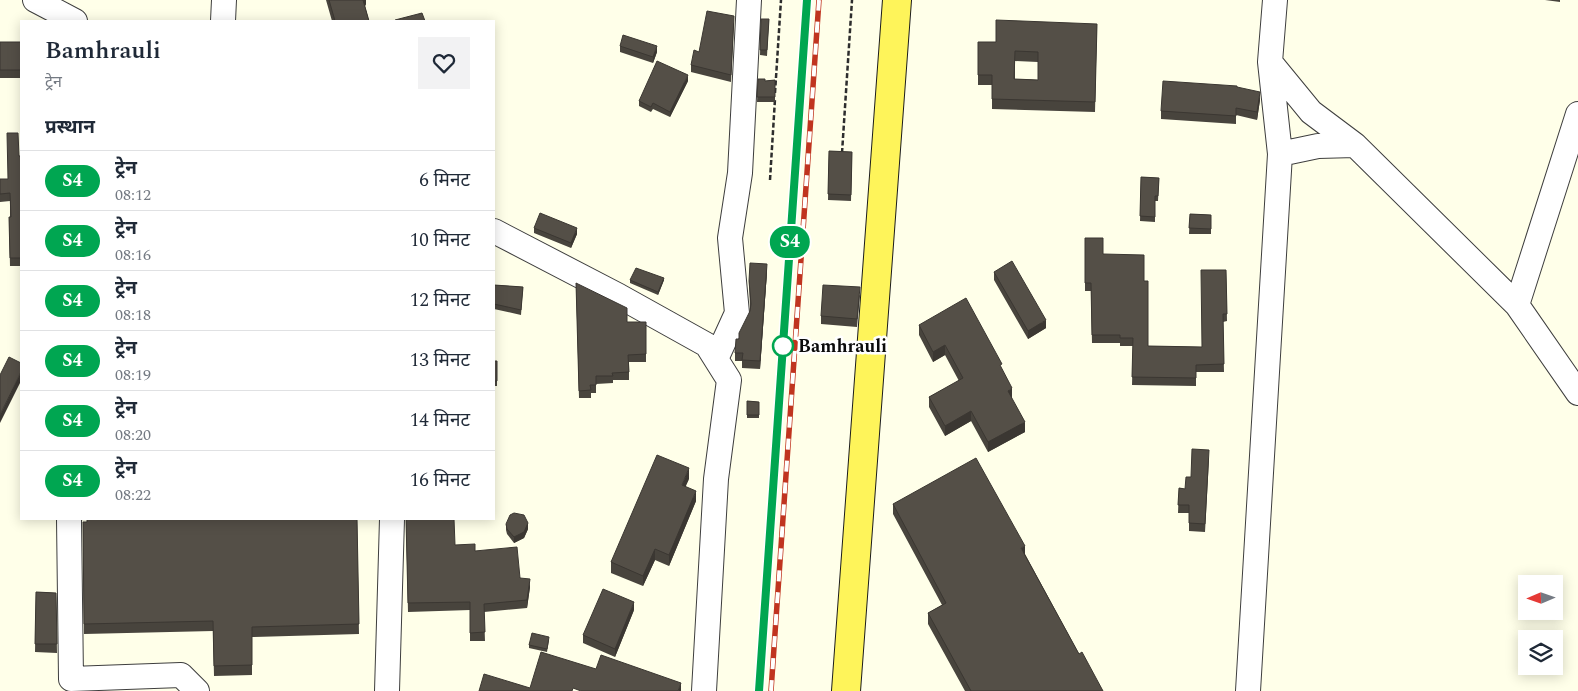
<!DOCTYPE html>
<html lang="hi">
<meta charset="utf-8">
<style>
:root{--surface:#fff;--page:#f2f2f3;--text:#1f2937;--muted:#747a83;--line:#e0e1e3}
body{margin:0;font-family:Spectral,"Noto Sans Devanagari",serif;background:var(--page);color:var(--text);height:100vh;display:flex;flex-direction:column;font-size:19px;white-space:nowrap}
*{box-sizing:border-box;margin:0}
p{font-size:16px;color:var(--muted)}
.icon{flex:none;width:28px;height:28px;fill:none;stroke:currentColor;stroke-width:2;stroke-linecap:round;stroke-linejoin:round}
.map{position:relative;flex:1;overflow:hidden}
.side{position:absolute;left:20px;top:20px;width:475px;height:500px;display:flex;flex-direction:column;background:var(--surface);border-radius:0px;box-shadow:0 2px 12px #0003}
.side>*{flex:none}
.badge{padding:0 10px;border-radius:16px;font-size:18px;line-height:32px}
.needle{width:32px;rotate:268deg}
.controls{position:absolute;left:1518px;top:575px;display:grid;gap:10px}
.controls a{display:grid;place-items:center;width:45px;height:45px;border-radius:0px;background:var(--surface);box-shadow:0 2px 12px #0003;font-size:25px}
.map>.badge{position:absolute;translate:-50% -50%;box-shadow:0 0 0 2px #fff}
h2{padding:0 25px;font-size:19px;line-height:45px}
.round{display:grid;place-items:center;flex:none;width:52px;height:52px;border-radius:0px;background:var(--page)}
.headline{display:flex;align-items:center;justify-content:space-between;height:85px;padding:0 25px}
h1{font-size:24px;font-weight:600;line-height:38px}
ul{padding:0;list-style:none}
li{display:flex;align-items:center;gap:15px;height:60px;padding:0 25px;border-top:1px solid var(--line)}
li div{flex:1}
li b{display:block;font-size:19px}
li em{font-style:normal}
li .badge{min-width:55px;font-weight:700;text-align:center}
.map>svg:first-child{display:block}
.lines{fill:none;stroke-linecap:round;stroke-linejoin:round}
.minor-casing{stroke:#3e3e3e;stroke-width:26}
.major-casing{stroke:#1c1c1c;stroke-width:30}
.path{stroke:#2d2d2d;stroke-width:2.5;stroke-dasharray:5 2.5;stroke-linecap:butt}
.minor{stroke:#fff;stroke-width:24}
.major{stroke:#fef45a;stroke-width:28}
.rail-casing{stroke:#c0341f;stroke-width:5.5}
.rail{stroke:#fff;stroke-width:4;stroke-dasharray:11;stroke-linecap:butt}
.wall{fill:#48443d;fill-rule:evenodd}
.shaded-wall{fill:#3b3732}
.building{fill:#544f47;stroke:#3b3732;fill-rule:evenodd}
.line-casing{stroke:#fff;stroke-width:11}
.line{stroke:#00a651;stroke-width:8}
.stop-dot{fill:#fff;stroke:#00a651;stroke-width:2.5}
.labels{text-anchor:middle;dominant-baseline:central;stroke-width:5;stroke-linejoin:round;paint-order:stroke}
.stop-label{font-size:18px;font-weight:bold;fill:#0b0b0b;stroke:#fff;text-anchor:start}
</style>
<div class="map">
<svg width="1578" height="691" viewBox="0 0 1578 691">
<rect width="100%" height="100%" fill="#ffffe9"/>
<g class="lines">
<defs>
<path id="minor" d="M35,0L75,21
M223,21L224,0
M1270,62L1311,112L1355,145
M1280,154L1318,146L1355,145L1517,305L1578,393
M494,231L619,296L707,345L729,380L716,479L704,691
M1517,305L1578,114
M716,359L737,313L730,238L740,173L749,0
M69,519L71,679L181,675L197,691
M387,691L392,519
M1248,691L1280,154L1270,62L1275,0"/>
<path id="major" d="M846,691L897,0"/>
</defs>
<use href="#minor" class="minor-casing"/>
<use href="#major" class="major-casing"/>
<path class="path" d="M775,93L781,0
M842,153L852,0
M770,180L775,99"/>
<use href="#minor" class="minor"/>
<use href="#major" class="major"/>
<defs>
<path id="rail" d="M759,691L807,0
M771,691L819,0"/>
</defs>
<use href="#rail" class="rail-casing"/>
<use href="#rail" class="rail"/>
</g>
<path class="wall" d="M326,0H366V4L365,6L369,21H332Z
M1545,0H1560V2Z
M761,19H769L767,56L760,55Z
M734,23L731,82L691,72V65L699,52Z
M1097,24L1095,112L992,109V85H978V42H996ZM1015,61L1038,62V80L1015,79Z
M0,42H21V78H0Z
M620,46L657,52L653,63L620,52Z
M758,79L765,81L775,80V102H757Z
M688,81L670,117L653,109L651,112L639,106V101Z
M1237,87L1260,100L1257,120L1236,115V124L1161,119V111Z
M829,151L852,152L851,201L828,200Z
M19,156H21V266H10L9,217H10V201L0,202V179H8Z
M1141,177L1159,178L1158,201H1155V222L1140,221Z
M1190,214L1211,215V234H1189Z
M534,228L577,234L571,248L534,233Z
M1085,238L1103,254L1144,281L1148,346L1202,347L1226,270L1227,321L1223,322L1224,372H1196V386L1132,385L1133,346H1120V343H1092L1091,291H1085Z
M767,272L760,369L742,368V361H735V353L750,311V307L749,281Z
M994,272L1046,328L1028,339L994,280Z
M630,280H664L658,295L630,283Z
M576,283L627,322H646V362H629V380H613V383L596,384V393H591V398H579Z
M494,285L523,287L521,315L494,309Z
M860,295L857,327L821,324V316Z
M919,325L1002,369L1012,399L1025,432L988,452L971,421L945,436L929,407V397L959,381L945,355L933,362L919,335Z
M494,361H497V386H494Z
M747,401L759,402V418H747Z
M1209,458L1205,532L1189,531V513H1178L1179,488L1185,489L1191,477Z
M689,479L685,486L696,501L669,566L655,560L643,586L611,573V562Z
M893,504L1025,554L1079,654L1103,691H965L928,624V613L942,605L893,514Z
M357,519L359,634L252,637V675L214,676L213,631L84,634L83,522Z
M406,519L455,545L475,551L520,578L530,587L527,608L484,612L485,641H470V610L408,612Z
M506,524L528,529L524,538L514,543L507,534L506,530Z
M36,592L56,593L57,653L35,652Z
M634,610L615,657L583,643V635Z
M549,640L547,652L529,648V645Z"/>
<path class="shaded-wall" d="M363,0H366V4L363,10Z
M657,46V52L653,63V57Z
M688,75V81L670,117V112Z
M1260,92V100L1257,120V112Z
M577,228V234L571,248V243Z
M767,264V272L760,369V361Z
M664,278V280L658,295V292Z
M1046,320V328L1028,339V331Z
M945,345V355L933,362V352Z
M21,372V381L0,423V415Z
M1012,388V398L1008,401V391Z
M971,411V421L945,436V426Z
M1025,422V432L988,452V442Z
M689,468V479L682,495V485Z
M696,491V501L669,566V555Z
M528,523V529L524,538L514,543V537Z
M1025,546V557L1021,548Z
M655,549V560L643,586V576Z
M530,579V587L527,608V600Z
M634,602V610L615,657V649Z
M681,683V691H678Z"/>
<path class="building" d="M329,0H363L369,21H335Z
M707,11L734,16L731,75L691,65L694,50L699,52Z
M422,13L425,21H395V20Z
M761,19H769L767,50H760Z
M996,20L1097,24L1095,102L992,99V75H978V42H996ZM1015,51L1038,52V80L1014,79Z
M623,35L657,46L653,57L620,46Z
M0,42H21V70H0Z
M657,61L688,75L670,112L653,103L651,107L639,101Z
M758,79H765V81L775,80V97H757Z
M1163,81L1237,86V87L1260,92L1257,112L1236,108V116L1161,111Z
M7,133H18L19,156H21V258H10L9,217H11L10,193L0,194V179H8Z
M829,151L852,152L851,195L828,194Z
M1141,177L1159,178L1158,196H1155V217L1140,216Z
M540,213L577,228L571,243L534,228Z
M1190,214L1211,215V229L1189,228Z
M1085,238H1103V254L1144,255V281H1148V346L1202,347L1201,270H1226L1227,314H1223L1224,364L1196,365V378L1132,377L1133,338H1120V335H1092L1091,283H1085Z
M1012,261L1046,320L1028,331L994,272Z
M750,263L767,264L760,361L742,360L743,353H735L736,339H739V333L750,311L751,304L749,281Z
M636,268L664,278L658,292L630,280Z
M576,283L627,308V322H646V354L628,355L629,372L612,373L613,376H596V385H590L591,390L579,391Z
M494,285L523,287L521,310L494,304Z
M823,285L860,287L857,319L821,316Z
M966,298L1002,364L1000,365L1012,388L1008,391L1025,422L988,442L971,411L945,426L929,397L963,378L945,345L933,352L919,325Z
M9,357L21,363V372L0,415V375Z
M494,361H497V381H494Z
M747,401L759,402V415H747Z
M1192,449L1209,450L1205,524L1189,523V505H1178L1179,488L1185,489L1186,477H1191Z
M657,455L689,468L682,485L696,491L669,555L655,549L643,576L611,562Z
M976,458L1025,546L1021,548L1079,654L1082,652L1103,691H971L928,613L946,603L893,504Z
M514,513L524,515L528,523L524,532L514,537L507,529L506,524L510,515Z
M87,519H357L359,624L252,627V665L214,666L213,621L84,624L83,522H87Z
M406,519H454L455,545L475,544V551L517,547L520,578L530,579L527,600L484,604L485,632L470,633V602L408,603Z
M603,589L634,602L615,649L583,635Z
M36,592L56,593L57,644H35Z
M532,633L549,637L547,649L529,645Z
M541,652L596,669L601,655L681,683L678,691H581L573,688L572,691H479L484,674L530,688Z"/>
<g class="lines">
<defs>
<path id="line" d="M759,691L807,0"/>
</defs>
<use href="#line" class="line-casing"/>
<use href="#line" class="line"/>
</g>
<circle class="stop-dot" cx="783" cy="346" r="10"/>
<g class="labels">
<g class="stop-label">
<text x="798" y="346">Bamhrauli</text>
</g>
</g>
</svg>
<div class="controls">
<a><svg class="needle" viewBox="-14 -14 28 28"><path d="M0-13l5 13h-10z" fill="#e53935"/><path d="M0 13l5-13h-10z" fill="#747a83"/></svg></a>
<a><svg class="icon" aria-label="layers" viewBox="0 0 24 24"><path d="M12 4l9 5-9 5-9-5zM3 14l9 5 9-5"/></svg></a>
</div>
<b class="badge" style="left:790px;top:242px;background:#00a651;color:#fff">S4</b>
<section class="side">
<div class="headline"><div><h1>Bamhrauli</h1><p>ट्रेन</p></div><a class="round"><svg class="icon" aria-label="heart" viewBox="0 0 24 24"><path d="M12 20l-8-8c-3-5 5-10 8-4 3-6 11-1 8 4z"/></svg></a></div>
<h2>प्रस्थान</h2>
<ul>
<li><span class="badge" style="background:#00a651;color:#fff">S4</span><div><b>ट्रेन</b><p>08:12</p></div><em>6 मिनट</em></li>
<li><span class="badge" style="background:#00a651;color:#fff">S4</span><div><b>ट्रेन</b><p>08:16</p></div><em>10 मिनट</em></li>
<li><span class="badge" style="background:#00a651;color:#fff">S4</span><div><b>ट्रेन</b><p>08:18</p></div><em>12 मिनट</em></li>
<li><span class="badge" style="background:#00a651;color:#fff">S4</span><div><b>ट्रेन</b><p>08:19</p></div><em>13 मिनट</em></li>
<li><span class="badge" style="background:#00a651;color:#fff">S4</span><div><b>ट्रेन</b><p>08:20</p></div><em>14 मिनट</em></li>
<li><span class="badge" style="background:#00a651;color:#fff">S4</span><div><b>ट्रेन</b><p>08:22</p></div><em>16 मिनट</em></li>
</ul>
</section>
</div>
